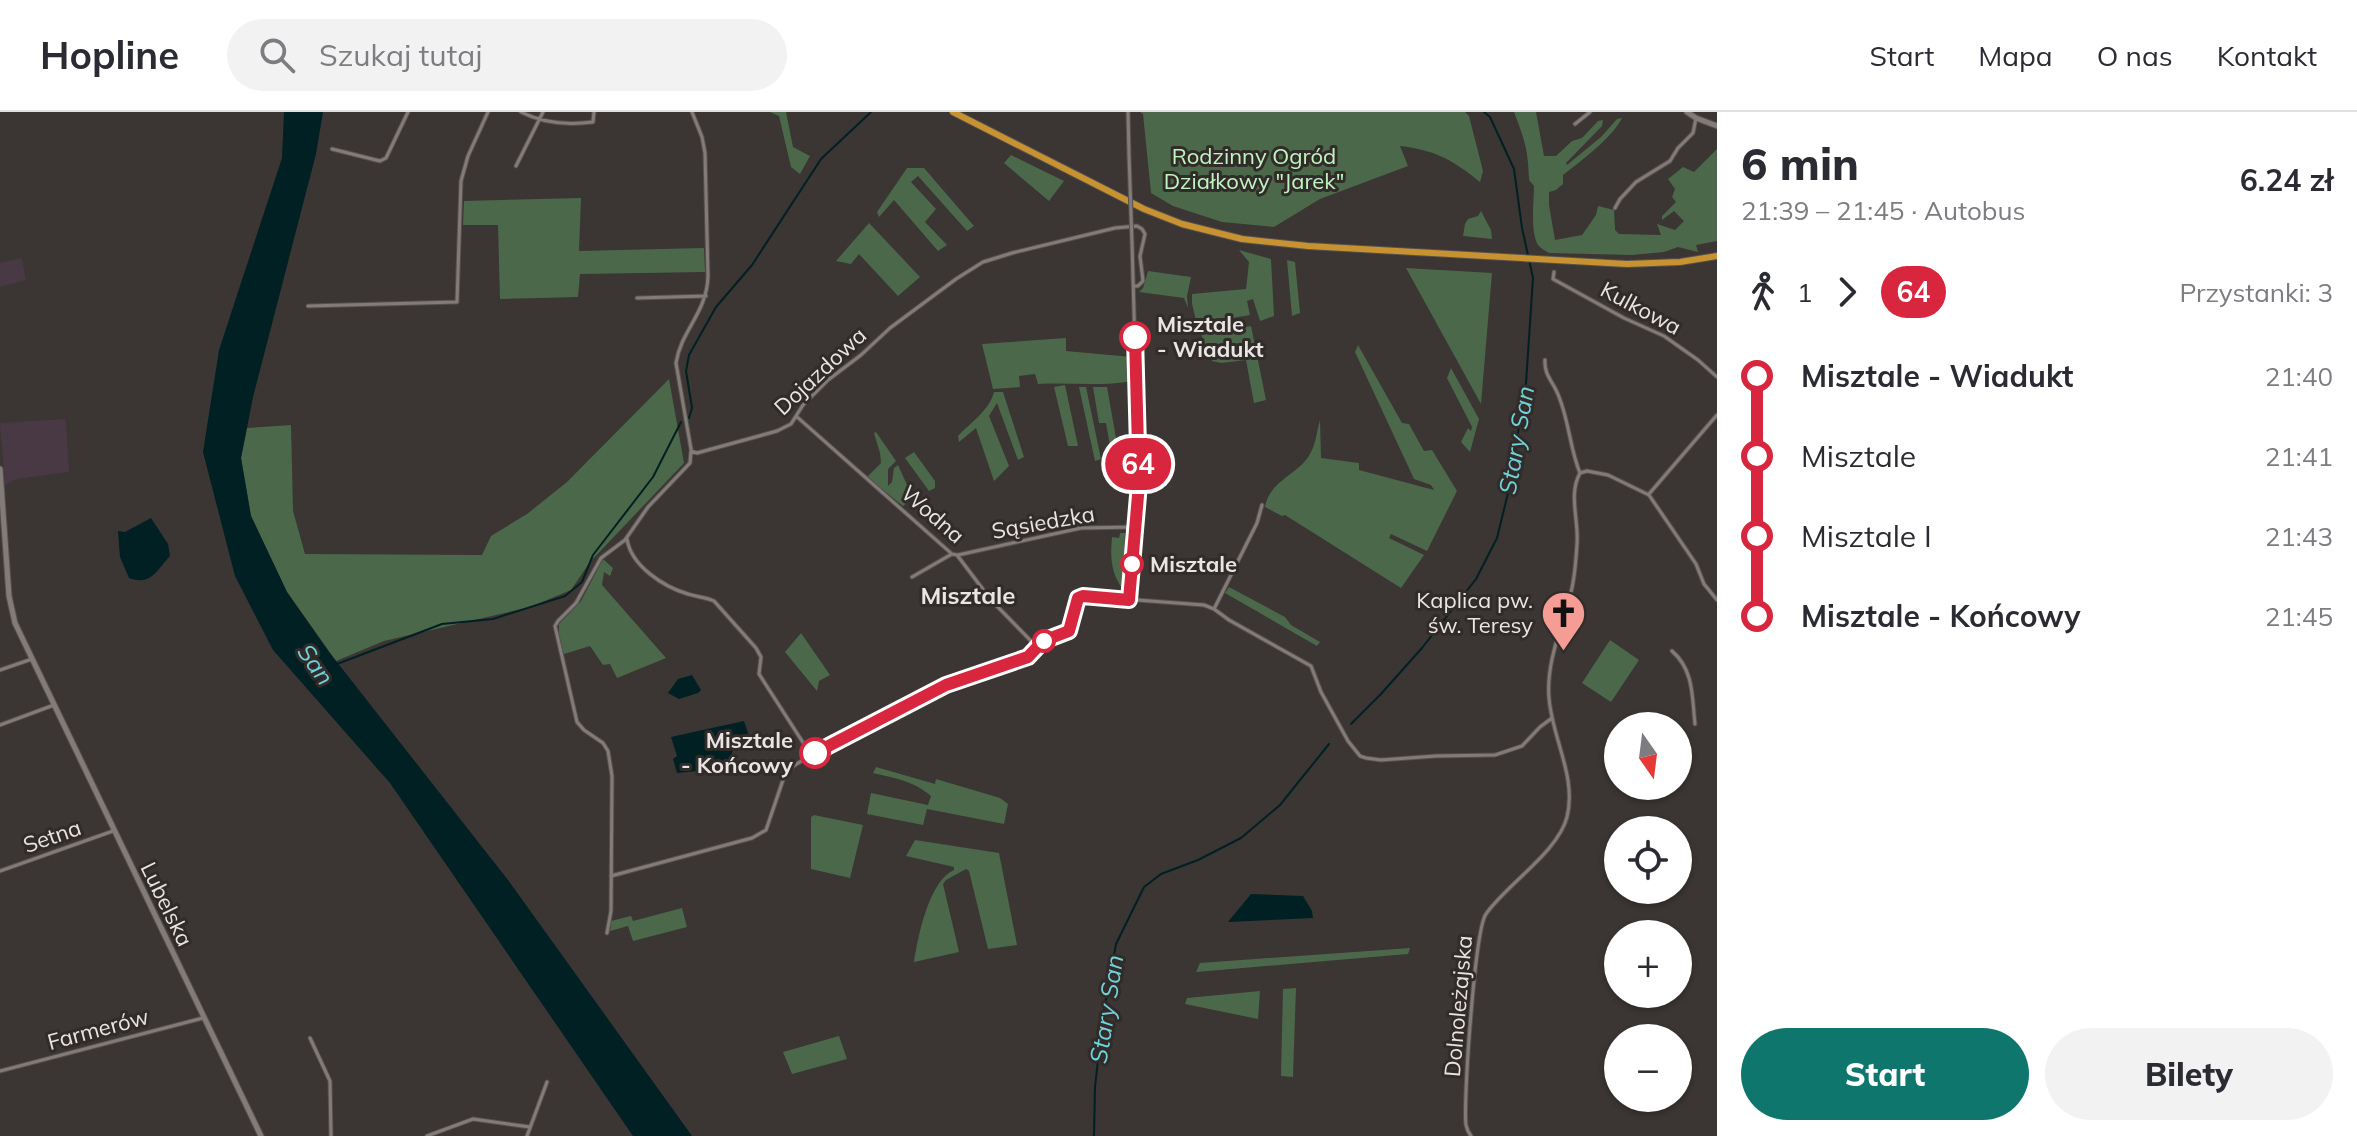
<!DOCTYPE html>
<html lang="pl">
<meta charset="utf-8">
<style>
:root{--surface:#fff;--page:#f2f2f3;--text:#2b2b33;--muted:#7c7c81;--line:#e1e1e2;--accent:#0f766e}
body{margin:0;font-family:Mulish,sans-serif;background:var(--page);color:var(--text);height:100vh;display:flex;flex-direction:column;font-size:30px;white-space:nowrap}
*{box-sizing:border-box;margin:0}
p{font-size:26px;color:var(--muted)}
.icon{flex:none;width:44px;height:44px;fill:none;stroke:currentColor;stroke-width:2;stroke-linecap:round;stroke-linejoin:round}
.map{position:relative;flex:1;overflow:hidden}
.details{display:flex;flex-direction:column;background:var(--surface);width:640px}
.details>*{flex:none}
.badge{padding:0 16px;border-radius:26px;font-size:28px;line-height:52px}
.needle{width:52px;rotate:166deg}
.tools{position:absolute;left:1604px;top:600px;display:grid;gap:16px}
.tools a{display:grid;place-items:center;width:88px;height:88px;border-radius:50%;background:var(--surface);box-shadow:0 2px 6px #0004;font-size:40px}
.map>.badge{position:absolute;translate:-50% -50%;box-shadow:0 0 0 4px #fff}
.legs{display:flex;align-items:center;gap:12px;height:88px;padding:0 24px;font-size:26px}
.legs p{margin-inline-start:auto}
.summary{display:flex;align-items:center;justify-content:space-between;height:136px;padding:0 24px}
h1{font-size:44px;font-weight:800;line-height:60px}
.cta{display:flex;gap:16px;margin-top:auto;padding:16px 24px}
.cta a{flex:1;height:92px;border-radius:48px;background:var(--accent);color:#fff;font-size:32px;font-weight:800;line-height:92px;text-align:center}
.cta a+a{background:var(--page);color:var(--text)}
ul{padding:0 24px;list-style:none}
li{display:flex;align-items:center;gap:28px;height:80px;font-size:30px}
li i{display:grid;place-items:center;width:12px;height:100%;margin:0 10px;background:currentColor}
li i::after{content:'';width:20px;height:20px;margin:-10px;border:6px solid;border-radius:50%;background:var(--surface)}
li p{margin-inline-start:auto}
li:first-child i{background:linear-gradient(#0000 50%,currentColor 0)}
li:last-child i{background:linear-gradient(currentColor 50%,#0000 0)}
header{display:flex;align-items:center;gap:48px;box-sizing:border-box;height:112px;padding:0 40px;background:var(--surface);border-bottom:2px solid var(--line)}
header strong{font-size:38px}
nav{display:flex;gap:44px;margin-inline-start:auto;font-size:28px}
.search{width:560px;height:72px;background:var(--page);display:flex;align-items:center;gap:20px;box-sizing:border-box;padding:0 28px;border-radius:44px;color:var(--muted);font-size:30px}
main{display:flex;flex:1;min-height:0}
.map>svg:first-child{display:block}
.commercial{fill:#493944}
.green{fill:#4b684b}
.water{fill:#012023}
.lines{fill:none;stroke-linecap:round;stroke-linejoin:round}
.stream{stroke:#012023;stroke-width:2}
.street-casing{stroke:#56514e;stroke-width:5}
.secondary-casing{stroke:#56514e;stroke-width:7}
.primary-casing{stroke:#56514e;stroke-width:8}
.street{stroke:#827b78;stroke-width:3}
.secondary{stroke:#827b78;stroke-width:5}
.primary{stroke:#c89230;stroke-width:6}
.street-bridge-casing{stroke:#56514e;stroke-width:5;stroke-linecap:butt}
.street-bridge{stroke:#827b78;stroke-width:3}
.line-1-casing{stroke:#fff;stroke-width:18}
.line-1{stroke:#d7263d;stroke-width:12}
.stop-1-dot{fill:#fff;stroke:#d7263d;stroke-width:4}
.labels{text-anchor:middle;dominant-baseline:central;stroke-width:6;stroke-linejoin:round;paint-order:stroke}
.park-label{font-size:22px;fill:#bff5be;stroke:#312b29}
.street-label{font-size:22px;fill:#e9e5e3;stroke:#312b29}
.stop-label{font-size:22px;font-weight:bold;fill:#e9e5e3;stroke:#312b29;text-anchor:start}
.poi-label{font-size:22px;fill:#e9e5e3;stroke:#312b29;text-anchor:end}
.water-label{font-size:24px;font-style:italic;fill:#71d2da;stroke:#312b29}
.neighbourhood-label{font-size:24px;font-weight:bold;fill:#e9e5e3;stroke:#312b29}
</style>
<header>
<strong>Hopline</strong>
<div class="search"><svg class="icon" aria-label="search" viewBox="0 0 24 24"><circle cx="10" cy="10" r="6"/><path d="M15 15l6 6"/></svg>Szukaj tutaj</div>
<nav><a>Start</a><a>Mapa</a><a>O nas</a><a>Kontakt</a></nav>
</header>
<main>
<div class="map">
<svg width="1717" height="1024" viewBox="0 0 1717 1024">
<rect width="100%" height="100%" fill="#3b3533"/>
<path class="commercial" d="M22,146L26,168L0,175V151Z
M66,307L69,360L16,367L5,373L0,311Z"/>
<path class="green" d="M770,0H786L793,35L810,44L800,62L791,55L779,4Z
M1140,0H1465L1469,4L1483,59L1480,70C1453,48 1435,38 1400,34L1408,54L1320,87L1274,115L1222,110L1173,94L1151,81L1143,2Z
M1514,0H1536L1544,44H1556L1572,29L1582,26L1598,9L1603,8L1602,14L1566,51L1567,53L1601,25L1617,7L1622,6C1613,25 1580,50 1563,63V72L1556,78L1549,80V93L1555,128L1582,123L1596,103L1598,94L1614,98L1615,118L1619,122L1661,123L1657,112L1675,118L1684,109L1674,99L1662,108V104L1676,90L1672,85L1675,77L1668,67L1683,55L1694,60L1717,37V129L1696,133L1698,140L1678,135L1664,140L1632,143L1549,141C1546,139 1540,136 1538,133C1530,120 1534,89 1534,74L1529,68C1528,37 1525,29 1514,0Z
M1011,43L1064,69L1049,89L1004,51Z
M907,56H924L974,114L967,119L918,64L911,70L936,97L925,110L947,133L938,139L894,88L879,105L877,100Z
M581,86L579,139L704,136L705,160L580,162L578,185L500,187L498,113H463L464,89Z
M1481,99L1491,118L1492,127L1463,124L1465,112L1468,107L1478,104Z
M869,111L920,165L898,184L859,142L851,152L836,149Z
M1239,138L1271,147L1274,204L1260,209L1253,187L1247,189L1250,203L1197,212L1192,192V182L1246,177L1249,150Z
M1287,148L1295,150L1300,201L1292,204Z
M1406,156L1492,161L1481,292Z
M1148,159L1191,165L1187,184L1188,196L1184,186L1139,180L1143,176Z
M1251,214L1266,288L1254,291L1246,248L1221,251L1212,249L1201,222Z
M1066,226V239L1132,245V269C1101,275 1069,270 1038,272L1035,262L1019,264L1020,275L993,277L982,232Z
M1358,233L1402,311L1409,312L1424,339L1432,338L1457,379L1427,439L1391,422L1389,426L1424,443L1401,476L1285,403L1282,404L1265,395C1270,367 1301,362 1311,340C1316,331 1317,318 1320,308L1321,346L1359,351V358L1434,378L1431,373L1414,367L1355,240Z
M1451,256L1479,307L1470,340L1461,330L1468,316L1471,319L1472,315L1447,266Z
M669,267L684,351L590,450L571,478L530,495L384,529L336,549L287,480L251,404L241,346L247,316L291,313L293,399L305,442L482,443L491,424L527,402L567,370Z
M1065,273L1078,334H1068L1054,275Z
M1079,275H1086L1101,347L1095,349Z
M1093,275H1107L1119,343L1112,345L1106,311H1099Z
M994,280H1003L1024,345L1018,348L997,291L989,304L1009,354L994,369L976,316L959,330L958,324C971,310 989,299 994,280Z
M876,320L896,349L888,357V374L892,370L894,356L898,353L913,386L903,394L867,365L881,351L880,341L874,321Z
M914,340L935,369V376L929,379L905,346Z
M1120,421H1125L1124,449L1127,450L1125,480C1111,463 1110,446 1112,425L1119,426Z
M603,447L613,456L610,464L604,460L602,473L666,546L617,566L610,552L603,553L590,534L564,542L559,527V512L581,489Z
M1229,475L1285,505L1291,513L1320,530L1317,534L1225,481Z
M801,521L830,563L819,569L817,579L785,540Z
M1610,528L1639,548L1611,590L1582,571Z
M876,655L935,672L936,667L1000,686L1008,692L1004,712L927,697L923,713L867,702L871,681L928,693L931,684C914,669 894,666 873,661Z
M814,703L863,713L850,766L811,757V705Z
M915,728L999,741L1017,833L988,837L969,759L966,757L946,768L943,772L959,840L914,850C918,824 929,769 954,758V755L906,744Z
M682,796L687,815L633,829L628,814L610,819L611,809L631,804L633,809Z
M1410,836L1408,842L1196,860L1200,851Z
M1296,876L1293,965L1281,964L1283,877Z
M1260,879L1258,907L1185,892L1187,886Z
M839,924L847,947L792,962L783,940Z"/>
<path class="water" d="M284,0H323L316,42L253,285L241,346L251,404L287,480L329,540L508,768L692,1024H633L390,671L273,538L235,464L203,340L219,238L282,46Z
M151,406L168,432L170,444C156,459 151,474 129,466L120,445L118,419L125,420Z
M692,563L701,578L698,581L679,587L668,581L678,567Z
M744,609L749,624L734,631L730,650L708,658L677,661L673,647L677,644L671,625Z
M1251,782L1303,784L1312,799L1313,806L1228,810Z"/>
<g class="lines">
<path class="stream" d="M689,306L692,296L686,259L689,243L716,195L752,153L821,47L871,0
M337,552L442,512L493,507L565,484L582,470L593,443L653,365L681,310
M1351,612L1380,583L1422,536L1476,467L1497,426L1509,377L1526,271L1533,166L1522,116L1514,57L1490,5L1484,0
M1094,1024L1095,975L1103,904L1116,832L1144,775L1161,762L1198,748L1241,726L1280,693L1329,632"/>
<defs>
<path id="street" d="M521,0C542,11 569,13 593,10L594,0
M1128,0L1129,43
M1575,12L1590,0
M332,37L380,49L386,46L408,0
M516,54L543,0
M1615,96L1620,87L1636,70L1670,49L1678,36L1693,21L1696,6
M1554,160L1553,167L1624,206L1664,224L1698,248L1717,265
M637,186L706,184
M308,194L457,190L461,69L468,44L488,0
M1545,248C1544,261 1551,268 1556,278C1569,304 1569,335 1580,361
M796,304L952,442L957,443L991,488L1033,531L1039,534
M691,337L676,251C681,218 707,201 708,164L705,41L702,25L692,0
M1649,382L1717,303
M627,427C631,454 664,475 688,482C697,485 705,485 714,489L756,536L761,545L759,562L811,643
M958,443L1081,416L1135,415
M912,465L952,442
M1129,488L1139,372L1132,131
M1214,497L1257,411L1262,393
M1672,539C1694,558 1692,585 1695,612
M0,558L32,547
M0,613L54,593
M0,759L113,719
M611,764L752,726L766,718L783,668L792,655L811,643L946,573L1028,545L1043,529L1069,519L1078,486L1083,484L1204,493L1214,497L1229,508L1311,554L1321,580L1348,629L1360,644L1366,646L1381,648L1436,644L1495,643L1522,634L1540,615L1552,606
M607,821L611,799L612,664L608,639L603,631L584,618L577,610L555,514L558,509L576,491L601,446L625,428L648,395L690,351L691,339L697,341L777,319L791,312L803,293L828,268L861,243L890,216L956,167L983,150L1012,141L1115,116L1137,114L1142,117L1145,122L1140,144L1143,169L1138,174H1134
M310,926L330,969L331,1024
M0,959L203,906
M427,1024L473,1007L530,1015
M527,1024L547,970
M1471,1024C1468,1020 1467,1018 1466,1013C1463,990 1475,817 1486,802C1506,773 1558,740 1567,705C1577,665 1552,626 1549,586C1546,550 1562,515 1571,480C1575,465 1576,448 1577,432C1579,407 1568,383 1580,361L1587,359L1608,363L1649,383L1696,452L1704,472L1717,488"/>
<path id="secondary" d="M1687,0L1696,6L1717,14
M0,357L9,484L15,511L261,1024"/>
<path id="primary" d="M953,0L1144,97L1182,112L1242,127L1308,134L1627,152L1680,150L1717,144"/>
</defs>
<use href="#street" class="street-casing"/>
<use href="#secondary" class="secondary-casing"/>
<use href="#primary" class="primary-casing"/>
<use href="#street" class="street"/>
<use href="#secondary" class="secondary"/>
<use href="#primary" class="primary"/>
<defs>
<path id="street-bridge" d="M1129,43L1132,131"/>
</defs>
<use href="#street-bridge" class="street-bridge-casing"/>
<use href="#street-bridge" class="street-bridge"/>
</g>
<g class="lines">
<defs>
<path id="line-1" d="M815,641L946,573L1028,545L1043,529L1069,519L1078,486L1083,484L1129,488L1139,372L1135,225"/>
</defs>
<use href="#line-1" class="line-1-casing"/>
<use href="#line-1" class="line-1"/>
</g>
<defs>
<symbol id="church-pin" viewBox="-11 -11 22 30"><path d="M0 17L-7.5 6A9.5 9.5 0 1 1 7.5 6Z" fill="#f59c95" stroke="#312b29"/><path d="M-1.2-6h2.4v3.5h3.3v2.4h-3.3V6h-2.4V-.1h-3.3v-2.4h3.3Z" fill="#111"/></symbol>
</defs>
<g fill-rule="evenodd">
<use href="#church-pin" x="1538" y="476" width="51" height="69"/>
</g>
<g class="stop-1-dot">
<circle cx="1135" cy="225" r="14"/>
<circle cx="1132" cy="452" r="10"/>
<circle cx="1044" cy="529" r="10"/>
<circle cx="815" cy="641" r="14"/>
</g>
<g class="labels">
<g class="park-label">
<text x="1254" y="44">Rodzinny Ogród<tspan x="1254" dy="25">Działkowy "Jarek"</tspan></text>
</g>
<g class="street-label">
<text transform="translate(1641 196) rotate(28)">Kulkowa</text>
<text transform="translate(820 259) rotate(-43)">Dojazdowa</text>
<text transform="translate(933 402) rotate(41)">Wodna</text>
<text transform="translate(1043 410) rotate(-10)">Sąsiedzka</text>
<text transform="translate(52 724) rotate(-19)">Setna</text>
<text transform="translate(167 792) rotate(64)">Lubelska</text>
<text transform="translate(1458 894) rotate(-85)">Dolnoleżajska</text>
<text transform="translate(98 917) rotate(-15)">Farmerów</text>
</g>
<g class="stop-label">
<text x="1157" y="212">Misztale<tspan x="1157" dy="25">- Wiadukt</tspan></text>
<text x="1150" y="452">Misztale</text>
<text x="793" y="628" text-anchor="end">Misztale<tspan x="793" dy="25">- Końcowy</tspan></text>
</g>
<g class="poi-label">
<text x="1533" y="488">Kaplica pw.<tspan x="1533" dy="25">św. Teresy</tspan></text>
</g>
<g class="water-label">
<text transform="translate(1516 328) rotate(-80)">Stary San</text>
<text transform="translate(316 552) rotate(55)">San</text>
<text transform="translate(1106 897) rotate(-81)">Stary San</text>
</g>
<g class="neighbourhood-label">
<text x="968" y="483">Misztale</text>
</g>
</g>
</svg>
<div class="tools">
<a><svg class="needle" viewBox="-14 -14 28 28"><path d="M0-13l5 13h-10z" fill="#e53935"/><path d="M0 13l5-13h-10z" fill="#7c7c81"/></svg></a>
<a><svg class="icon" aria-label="locate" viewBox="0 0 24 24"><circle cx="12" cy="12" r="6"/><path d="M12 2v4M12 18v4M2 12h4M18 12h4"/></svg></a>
<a>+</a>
<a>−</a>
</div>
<b class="badge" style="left:1138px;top:352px;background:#d7263d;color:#fff">64</b>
</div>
<section class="details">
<div class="summary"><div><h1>6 min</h1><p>21:39 – 21:45 · Autobus</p></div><b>6.24 zł</b></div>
<div class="legs"><svg class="icon" aria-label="walk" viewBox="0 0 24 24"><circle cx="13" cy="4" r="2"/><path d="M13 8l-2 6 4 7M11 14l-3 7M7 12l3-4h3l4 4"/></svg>1<svg class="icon" aria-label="forward" viewBox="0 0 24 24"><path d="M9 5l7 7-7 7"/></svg><b class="badge" style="background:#d7263d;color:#fff">64</b><p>Przystanki: 3</p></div>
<ul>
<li><i style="color:#d7263d"></i><b>Misztale - Wiadukt</b><p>21:40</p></li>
<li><i style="color:#d7263d"></i><span>Misztale</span><p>21:41</p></li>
<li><i style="color:#d7263d"></i><span>Misztale I</span><p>21:43</p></li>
<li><i style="color:#d7263d"></i><b>Misztale - Końcowy</b><p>21:45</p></li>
</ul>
<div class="cta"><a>Start</a><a>Bilety</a></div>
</section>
</main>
